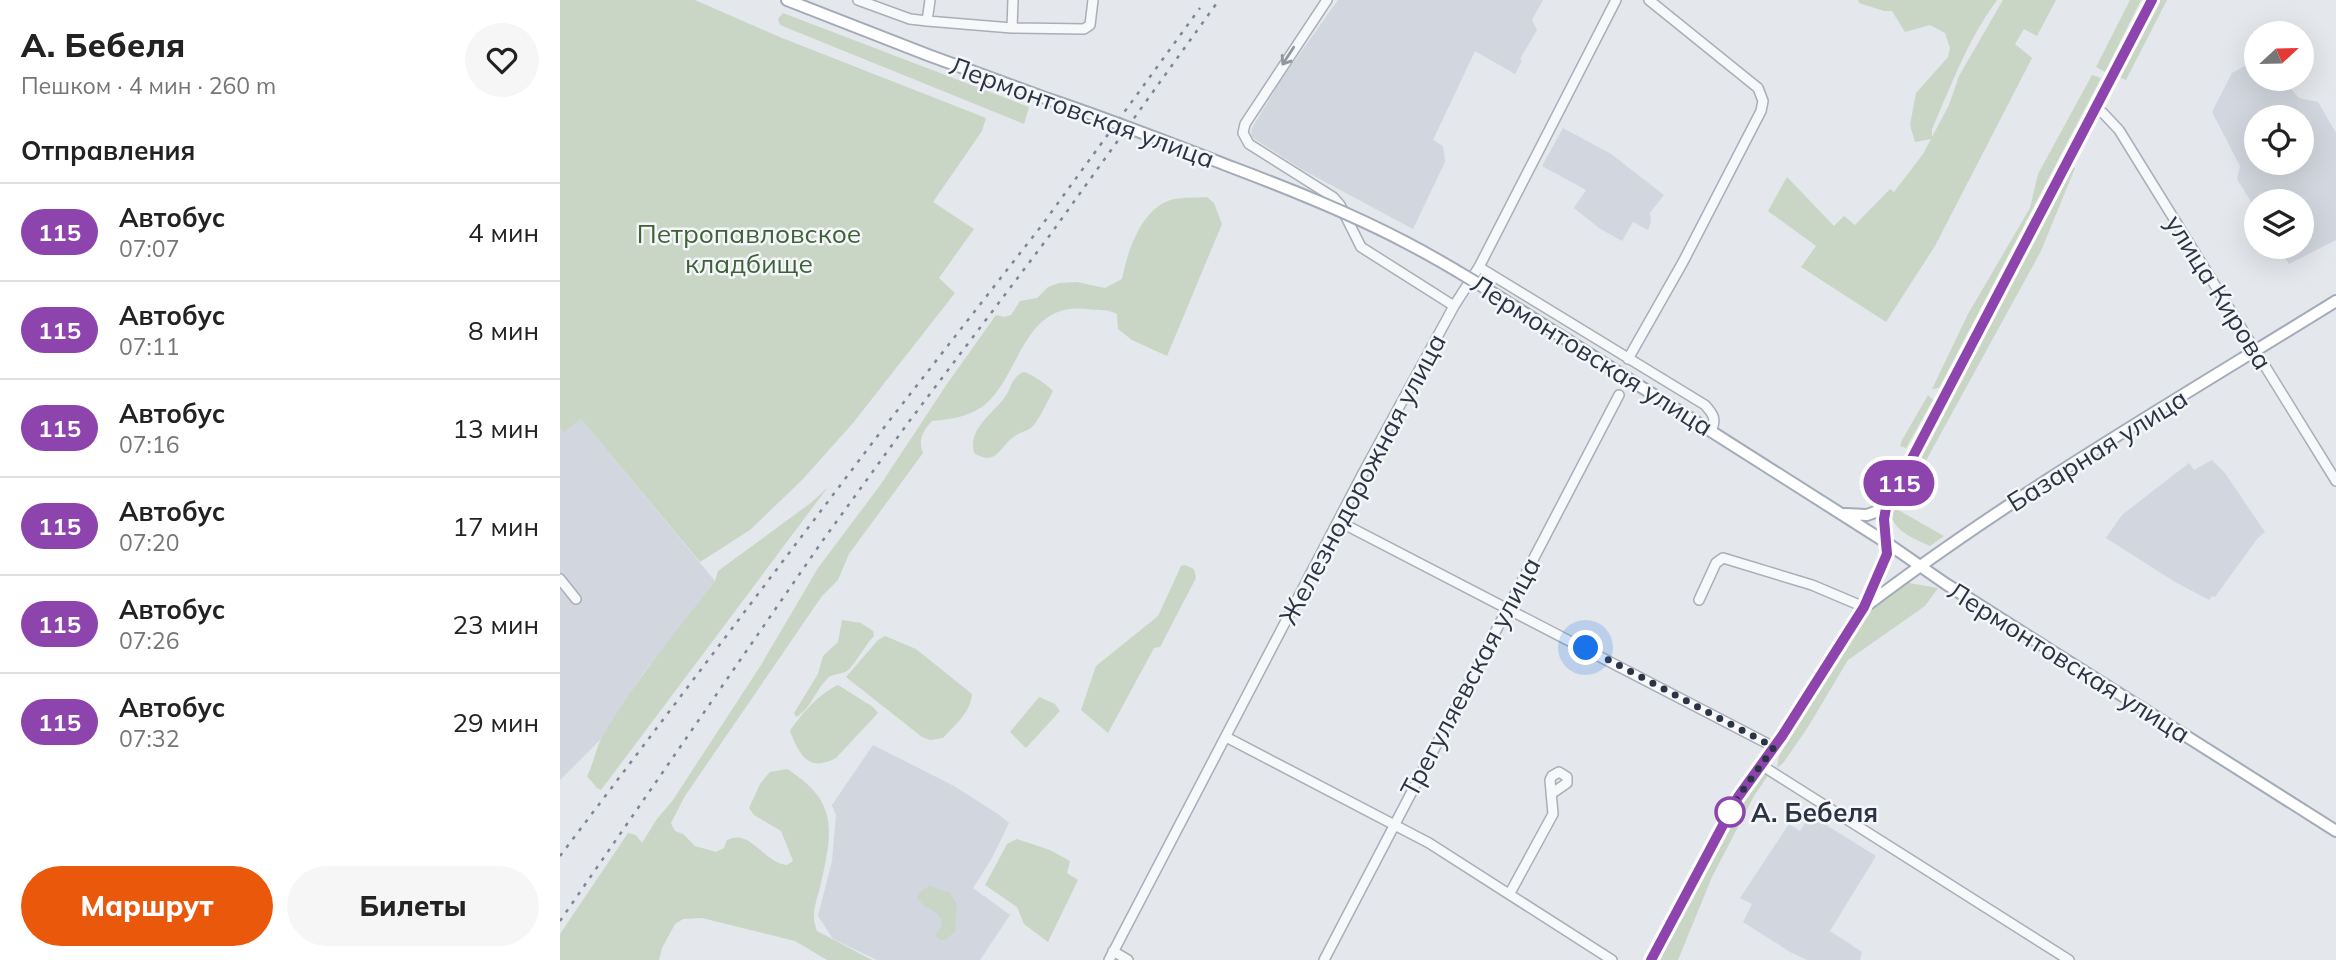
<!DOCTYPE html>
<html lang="ru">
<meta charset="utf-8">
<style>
:root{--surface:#fff;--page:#f6f6f6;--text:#222;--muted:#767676;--line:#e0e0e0;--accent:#ea580c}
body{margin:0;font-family:Mulish,sans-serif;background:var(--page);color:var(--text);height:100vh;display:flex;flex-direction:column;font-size:26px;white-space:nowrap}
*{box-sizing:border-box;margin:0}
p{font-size:23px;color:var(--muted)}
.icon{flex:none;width:38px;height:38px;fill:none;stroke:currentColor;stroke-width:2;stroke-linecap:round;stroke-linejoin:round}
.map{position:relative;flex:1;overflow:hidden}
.details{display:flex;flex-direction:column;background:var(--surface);width:560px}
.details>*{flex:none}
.badge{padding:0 14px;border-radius:23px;font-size:24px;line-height:46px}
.needle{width:46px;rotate:68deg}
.buttons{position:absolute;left:1684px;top:21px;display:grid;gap:14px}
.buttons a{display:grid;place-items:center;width:70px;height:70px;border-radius:50%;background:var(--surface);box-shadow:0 7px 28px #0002;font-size:35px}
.you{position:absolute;width:35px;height:35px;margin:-18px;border:5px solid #fff;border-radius:50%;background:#1a73e8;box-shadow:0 0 0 10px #1a73e833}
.map>.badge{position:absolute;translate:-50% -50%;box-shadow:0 0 0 4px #fff}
h2{padding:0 21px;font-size:26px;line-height:63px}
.round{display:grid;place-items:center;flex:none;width:74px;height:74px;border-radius:37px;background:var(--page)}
.overview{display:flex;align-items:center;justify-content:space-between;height:119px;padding:0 21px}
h1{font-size:33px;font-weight:800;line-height:52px}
.action{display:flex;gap:14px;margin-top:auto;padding:14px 21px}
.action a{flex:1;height:80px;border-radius:42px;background:var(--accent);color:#fff;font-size:28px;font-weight:800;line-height:80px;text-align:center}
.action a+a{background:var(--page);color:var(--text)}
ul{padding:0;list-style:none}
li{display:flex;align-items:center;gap:21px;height:98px;padding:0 21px;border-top:2px solid var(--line)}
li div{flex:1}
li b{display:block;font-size:26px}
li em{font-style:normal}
li .badge{min-width:77px;font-weight:700;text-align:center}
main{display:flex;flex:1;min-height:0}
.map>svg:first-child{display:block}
.built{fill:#d2d6de;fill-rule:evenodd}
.green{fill:#c9d6c5}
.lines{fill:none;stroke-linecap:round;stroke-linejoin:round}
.minor-casing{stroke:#a9aeb7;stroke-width:12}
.major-casing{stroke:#a3abb8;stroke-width:14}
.minor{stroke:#f7f8fa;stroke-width:9}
.major{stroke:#fff;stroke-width:10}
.rail{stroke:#7d8696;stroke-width:2.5;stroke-dasharray:3.5 7;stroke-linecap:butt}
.major-bridge-casing{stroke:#a3abb8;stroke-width:14;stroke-linecap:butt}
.major-bridge{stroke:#fff;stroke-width:10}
.oneway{stroke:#9196a0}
.line-casing{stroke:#fff;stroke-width:16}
.line{stroke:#8e44ad;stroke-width:10}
.walk{stroke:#2b3445;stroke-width:7;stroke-dasharray:0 12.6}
.stop-dot{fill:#fff;stroke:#8e44ad;stroke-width:3.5}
.labels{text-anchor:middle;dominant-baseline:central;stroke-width:5;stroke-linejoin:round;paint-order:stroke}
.street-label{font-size:26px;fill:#2b3445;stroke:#f4f6f9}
.park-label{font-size:26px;fill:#3f6138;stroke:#f4f6f9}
.stop-label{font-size:26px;font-weight:bold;fill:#2b3445;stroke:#f4f6f9;text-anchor:start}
</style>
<main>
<section class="details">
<div class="overview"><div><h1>А. Бебеля</h1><p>Пешком · 4 мин · 260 m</p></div><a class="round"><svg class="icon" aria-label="heart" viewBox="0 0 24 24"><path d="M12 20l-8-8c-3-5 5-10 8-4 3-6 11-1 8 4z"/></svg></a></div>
<h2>Отправления</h2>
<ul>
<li><span class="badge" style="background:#8e44ad;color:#fff">115</span><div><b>Автобус</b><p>07:07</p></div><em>4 мин</em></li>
<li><span class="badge" style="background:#8e44ad;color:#fff">115</span><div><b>Автобус</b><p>07:11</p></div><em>8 мин</em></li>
<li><span class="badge" style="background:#8e44ad;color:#fff">115</span><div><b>Автобус</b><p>07:16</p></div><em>13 мин</em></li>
<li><span class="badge" style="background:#8e44ad;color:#fff">115</span><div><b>Автобус</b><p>07:20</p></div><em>17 мин</em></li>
<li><span class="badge" style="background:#8e44ad;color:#fff">115</span><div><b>Автобус</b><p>07:26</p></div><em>23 мин</em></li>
<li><span class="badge" style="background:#8e44ad;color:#fff">115</span><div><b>Автобус</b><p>07:32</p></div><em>29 мин</em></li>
</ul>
<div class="action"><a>Маршрут</a><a>Билеты</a></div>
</section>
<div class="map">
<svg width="1776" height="960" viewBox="0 0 1776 960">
<rect width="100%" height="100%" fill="#e4e7ec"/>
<path class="built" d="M778,0H983L972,20L977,30L960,59L962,61L955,74L915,51L873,140L883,146L885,162L853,229L741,169L693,138L691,135L692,128L721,80Z
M1696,60V79H1722L1739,98L1758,102L1776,133V240L1729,264L1718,247H1741V201H1696V210L1677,179L1680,166L1652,112L1672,73ZM1696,117H1741V163H1696Z
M1003,128L1051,154L1104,195L1090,213L1091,222L1088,230L1073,222L1062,241L1039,228L1014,208L1026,190L982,166Z
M21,419L155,581L83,674L41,739L0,780V428L4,433Z
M1652,460L1665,473L1705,532L1697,539L1655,597L1652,596L1649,600L1615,582L1546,538L1562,515L1629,463L1634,470Z
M313,745L394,786L438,814L449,823L432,858L413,888L450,915L420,960H317L273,939L258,916L272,861L276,815L272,805Z
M1250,815L1316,856L1270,931L1302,952L1300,960H1247L1230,952L1183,922L1192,904L1180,898L1229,824L1240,831Z"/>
<path class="green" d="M0,0H135L222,38L426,118L422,131L373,202L414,229L379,278L395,293L293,423L242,480L190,530L140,562L21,419L4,433L0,428Z
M1298,0H1437C1408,39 1391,86 1372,129V137L1389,105L1399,76L1443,0H1496L1477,36L1464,29L1455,44L1472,58L1375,246L1326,322L1241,267L1256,246L1208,211L1227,177L1274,226L1284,216L1295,225L1330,189L1334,192L1363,154L1371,139L1355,142L1350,125L1356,93L1388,57L1390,48L1385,33L1370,25L1345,32L1332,11H1324L1299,3Z
M1570,0H1581L1545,72L1536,67Z
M1597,0H1607L1566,80L1557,76Z
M223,13L469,107L464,124L220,25L218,19Z
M1532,75L1541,78L1379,388L1372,389L1408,314L1470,208L1478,174Z
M1509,166L1515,168L1481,251L1340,508L1334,504Z
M647,197L654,203L662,224L607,356L572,340L558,329L557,314C546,308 539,311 526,309C467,302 461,366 431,399C415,416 393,419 372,421C362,432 358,440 363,453L289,554L278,580L262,596L125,796L111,823L115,831L123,834L135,846L156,852L164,848L167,840C191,828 201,861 227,865L233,861L221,831L194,815L189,808L200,784L210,772L227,769C278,801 273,830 261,883C259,893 254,905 254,915C253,920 256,927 257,931L312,960H267L235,941L142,918L123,919L115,924L102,948L99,960H0V934L68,833L76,835L82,843L97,819L113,800L201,665L258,568L321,484L387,384L436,315L444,317L451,315L460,301L477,298L488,287L499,283L517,282L545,288L562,279C567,252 582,206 614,199C624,197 637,198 647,197Z
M464,372C470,373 489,386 493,391L491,395C486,404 481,416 474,425C469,431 462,431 455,436C440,445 437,468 414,453C408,428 432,415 445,397C452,387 451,377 464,372Z
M1368,395L1373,400L1346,448L1340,446L1342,440Z
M268,487L41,790L37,788L27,776C34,763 36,747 43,735C76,680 116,631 155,581L158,571L252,502Z
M1333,507L1384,536L1370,546C1354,538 1326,529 1333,507Z
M625,565L634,569L636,578L600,647L594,648L548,733L521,710L536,666L598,616L621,566Z
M1349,583L1378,588L1365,606L1288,660L1248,727L1223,763L1217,768L1219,756L1282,651L1309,612L1317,603L1342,584Z
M282,620L301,623L313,631L314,636C307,643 293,667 287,671C281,675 272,673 267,679C255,691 251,709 236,717L234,713L258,674L263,656L278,642Z
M325,636L356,649L412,694C411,712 394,726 383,738L370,740L362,737L286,677L318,640Z
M278,685L313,707L318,713L276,758C248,773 239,754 230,731C241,714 260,693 278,685Z
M479,697L495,704L500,711L466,748L450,732Z
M1200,774H1209L1194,796L1152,877L1118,960H1098L1186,791Z
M457,839L490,850L510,861L507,873L518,880L488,942L464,924L457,907L425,885L447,844Z
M370,886L390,893L397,905L395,932L384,940H380L375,935L382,925C381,908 364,911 357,897L362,890Z"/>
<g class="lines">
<defs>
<path id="minor" d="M298,0L350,19L367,21L452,28L524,29L530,25L533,0
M767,0L685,124L683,133L689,144L773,197L780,205L801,247L894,306
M367,21L370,0
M452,28L453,0
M1536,109L1543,113L1559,130L1776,481
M919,267L1145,405C1153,414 1157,419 1151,431
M1068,359L1123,262L1201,111L1203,101L1198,88L1089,0
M778,521L1214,747
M0,579L16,599
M1139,600L1156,563L1163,558L1252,585L1304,607
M666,737L869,843L1052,960
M1201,765L1509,960
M950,893L993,814L990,780L992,776L999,772L1007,777V783L991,794
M553,951L568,960
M549,960L802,475L894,306L919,267L1056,0
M764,960L1059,395"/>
<path id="major" d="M227,0L368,55L488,99
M1001,336L1327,543L1386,584L1776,831
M1285,514L1307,515L1326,508
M1306,606C1455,493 1618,399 1776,301
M1091,960L1178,797L1222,736L1304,607L1327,554L1324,519L1326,508L1592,0"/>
</defs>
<use href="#minor" class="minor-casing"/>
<use href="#major" class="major-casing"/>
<use href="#minor" class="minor"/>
<use href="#major" class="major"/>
<path class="rail" d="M0,856L319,434L482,225L640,8
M0,921L261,543L348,423L490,235L659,0"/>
<defs>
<path id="major-bridge" d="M488,99C551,120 612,144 674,168C732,190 790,213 845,242C899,270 950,304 1001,336"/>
</defs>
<use href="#major-bridge" class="major-bridge-casing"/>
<use href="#major-bridge" class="major-bridge"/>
</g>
<defs><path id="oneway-shaft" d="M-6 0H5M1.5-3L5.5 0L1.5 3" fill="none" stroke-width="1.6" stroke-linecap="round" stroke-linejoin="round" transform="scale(1.75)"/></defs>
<use class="oneway" href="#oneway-shaft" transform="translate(728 56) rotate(123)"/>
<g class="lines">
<defs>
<path id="line" d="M1091,960L1178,797L1222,736L1304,607L1327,554L1324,519L1326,508L1592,0"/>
</defs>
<use href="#line" class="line-casing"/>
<use href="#line" class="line"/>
<path class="walk" d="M1026,648L1214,747L1178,797L1169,814L1170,812"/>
</g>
<circle class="stop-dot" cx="1170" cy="812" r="14"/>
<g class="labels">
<g class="street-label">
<text transform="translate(522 112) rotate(20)">Лермонтовская улица</text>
<text transform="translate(1659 292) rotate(58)">улица Кирова</text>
<text transform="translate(1032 355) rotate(32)">Лермонтовская улица</text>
<text transform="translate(1537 450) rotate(-32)">Базарная улица</text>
<text transform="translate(802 479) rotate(-62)">Железнодорожная улица</text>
<text transform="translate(1509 662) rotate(32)">Лермонтовская улица</text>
<text transform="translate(910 677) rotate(-62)">Трегуляевская улица</text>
</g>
<g class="park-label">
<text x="189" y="233">Петропавловское<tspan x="189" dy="30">кладбище</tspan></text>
</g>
<g class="stop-label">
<text x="1191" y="812">А. Бебеля</text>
</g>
</g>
</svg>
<div class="buttons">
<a><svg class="needle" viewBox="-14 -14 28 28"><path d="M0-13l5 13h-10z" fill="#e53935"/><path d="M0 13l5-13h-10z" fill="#767676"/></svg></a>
<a><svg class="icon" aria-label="locate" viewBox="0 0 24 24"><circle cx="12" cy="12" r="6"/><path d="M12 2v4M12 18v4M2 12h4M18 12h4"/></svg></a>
<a><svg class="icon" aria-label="layers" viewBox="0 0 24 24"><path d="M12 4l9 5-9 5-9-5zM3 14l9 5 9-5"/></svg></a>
</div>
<div class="you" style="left:1026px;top:648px"></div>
<b class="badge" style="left:1339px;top:483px;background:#8e44ad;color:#fff">115</b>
</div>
</main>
